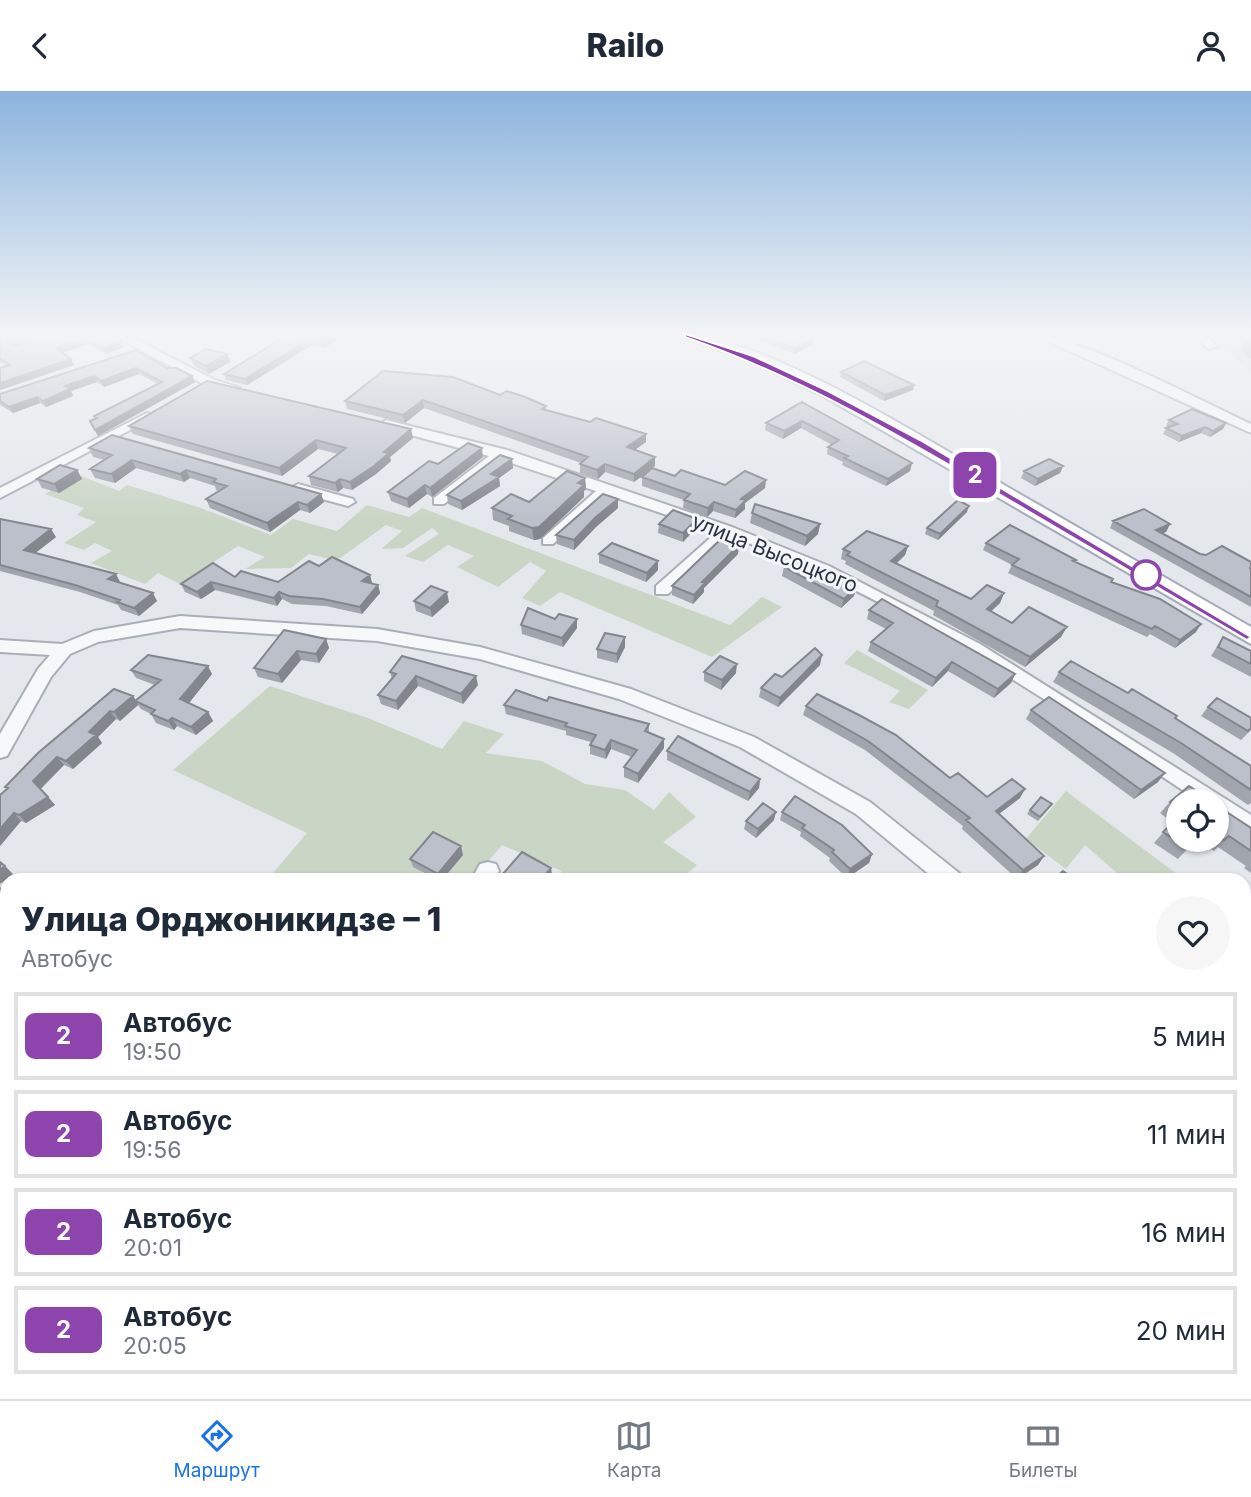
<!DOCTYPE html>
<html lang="ru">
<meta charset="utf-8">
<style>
:root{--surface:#fff;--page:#f6f6f7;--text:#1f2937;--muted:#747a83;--line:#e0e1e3;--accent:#1a73e8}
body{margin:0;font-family:Inter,sans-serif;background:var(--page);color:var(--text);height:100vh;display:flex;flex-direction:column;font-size:26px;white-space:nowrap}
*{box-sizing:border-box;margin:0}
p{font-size:23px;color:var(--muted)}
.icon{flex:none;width:38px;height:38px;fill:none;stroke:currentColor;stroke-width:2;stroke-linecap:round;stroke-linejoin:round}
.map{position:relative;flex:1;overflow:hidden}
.panel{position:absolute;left:0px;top:782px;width:1251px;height:527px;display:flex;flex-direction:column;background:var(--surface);border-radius:21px 21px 0 0;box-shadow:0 2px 5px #0004}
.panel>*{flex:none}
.badge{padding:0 14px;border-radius:10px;font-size:24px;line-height:46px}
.tools{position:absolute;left:1166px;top:698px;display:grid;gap:14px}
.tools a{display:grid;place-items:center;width:63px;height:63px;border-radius:50%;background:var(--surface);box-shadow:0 2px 5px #0004;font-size:35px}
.map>.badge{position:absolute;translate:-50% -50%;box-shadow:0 0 0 4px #fff}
.round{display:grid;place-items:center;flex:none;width:74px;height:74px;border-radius:37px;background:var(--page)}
.headline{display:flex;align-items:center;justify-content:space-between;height:119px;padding:0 21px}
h1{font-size:33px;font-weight:800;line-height:52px}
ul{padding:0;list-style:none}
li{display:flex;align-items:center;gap:21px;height:88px;margin:0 14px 10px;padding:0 7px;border:4px solid var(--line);border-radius:0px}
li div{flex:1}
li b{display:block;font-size:26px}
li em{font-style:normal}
li .badge{min-width:77px;font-weight:700;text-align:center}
header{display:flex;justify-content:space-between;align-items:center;height:91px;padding:0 21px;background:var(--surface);font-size:32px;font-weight:800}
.menu{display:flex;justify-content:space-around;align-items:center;height:98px;border-top:2px solid var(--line);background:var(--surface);font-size:19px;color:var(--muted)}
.menu a{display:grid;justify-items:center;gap:4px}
.menu .active{color:var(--accent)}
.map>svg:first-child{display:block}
.built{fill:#d2d6de}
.green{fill:#c9d6c5}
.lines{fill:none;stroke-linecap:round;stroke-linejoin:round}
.minor-casing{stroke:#a9aeb7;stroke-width:4}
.major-casing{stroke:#a3abb8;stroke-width:4}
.minor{fill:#f7f8fa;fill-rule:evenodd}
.major{fill:#fff;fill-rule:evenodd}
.wall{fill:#a1a5ae}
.shaded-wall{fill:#83868d}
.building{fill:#bbc0ca;stroke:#83868d;stroke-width:2}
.line{fill:#8e44ad;stroke:#fff;stroke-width:2}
.stop-dot{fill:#fff;stroke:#8e44ad;stroke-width:3.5}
.labels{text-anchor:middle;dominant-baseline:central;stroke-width:6;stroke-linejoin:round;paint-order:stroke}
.street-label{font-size:21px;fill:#2b3445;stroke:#f4f6f9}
</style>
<header><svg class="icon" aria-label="back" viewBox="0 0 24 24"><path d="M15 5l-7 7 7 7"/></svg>Railo<svg class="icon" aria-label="person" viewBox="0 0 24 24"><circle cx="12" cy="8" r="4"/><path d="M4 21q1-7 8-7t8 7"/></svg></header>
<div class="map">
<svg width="1251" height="1308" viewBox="0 0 1251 1308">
<rect width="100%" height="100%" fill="#e4e7ec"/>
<path class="built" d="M1211,245H1251V281Z"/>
<path class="green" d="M79,384L119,400L127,394L198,416L271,444L293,428L337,440L367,414L409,426L422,417L730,534L762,506L782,516L712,566L560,501L540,515L522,507L546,480L530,471L498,496L457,476L474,465L448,454L423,471L405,465L439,443L432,437L403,457L381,458L402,440L386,434L336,470L309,463L291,477L245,478L265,466L238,455L180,493L158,482L145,493L91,472L112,460L95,452L84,459L64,452L96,431L77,424L84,417L45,403Z
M857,559L928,599L909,618L889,611L900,600L844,572Z
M270,595L368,627L442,658L464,630L504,643L486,662L542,670L585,693L625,699L654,719L669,701L696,726L663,751L697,774L680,789H557L562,780L502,754L472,789H267L307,742L173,679Z
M1066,700L1185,789H1125L1085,754L1066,778L1026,748Z
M7,912V1182L0,1189V917Z
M761,1302H1205L1210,1308H765Z"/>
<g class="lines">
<defs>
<path id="minor" d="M115,245H129L215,289L240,297L234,301L207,295Z
M1036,245C1073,242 1210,314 1251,333V342Z
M1195,245H1206L1218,256L1208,258Z
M147,322L157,325L0,407V397Z
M386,329L507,359L732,436L829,475L980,553L1251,724V744L1216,723V710H1199C1050,611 899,507 730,445L668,503H656V495L717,441L608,404L553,453H543V447L596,400L502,369L444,413H434V407L489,365L381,336L380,333Z
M298,393L353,408L355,411L348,415L293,400L291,397Z
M180,525L377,538L480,556L631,598L754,646L870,711L959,782L962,789H936L856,723L740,656L619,608L480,568L377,550L180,537L98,551L70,563L51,586L7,665L0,667V643L38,578L50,564L0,561V549L62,553L94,540Z
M488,771L496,773L499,780L494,789H471L480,773Z
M1244,1091L1251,1094V1127L1244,1124Z
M63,1302H100L98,1308H61Z
M121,1302H153L154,1308H122Z
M552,1302H584L586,1308H554Z"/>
<path id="major" d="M681,245C756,239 941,357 1011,398C1091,444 1171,490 1251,536V553L823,305L754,272Z"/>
</defs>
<use href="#minor" class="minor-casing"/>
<use href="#major" class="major-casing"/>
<use href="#minor" class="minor"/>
<use href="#major" class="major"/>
</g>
<path class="wall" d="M0,245H34L13,254L15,255L117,245L124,256L106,263L88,253L62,262L71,268L74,274L0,299L6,275L0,271Z
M286,245H345L324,257L312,254L247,294L226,289L224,283Z
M749,245H802L812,254L794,263Z
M1247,247H1251V269L1241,259Z
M136,259L167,277L192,285L195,291L98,345L90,330L95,328L94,325L158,293L139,283L104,296L97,291L71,300L73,305L46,316L40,312L13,322L0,314V303Z
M227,263L230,271L209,283L194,275L190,267Z
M841,281L914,294L913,299L884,310L840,286Z
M500,304L546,315V319L590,331L646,343V351L635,359L655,375L634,391L605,381L598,388L580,382V373L581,372L424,317L405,332L347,318L345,310Z
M802,311L912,372L910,380L886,395L842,374L843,371L827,363L828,356L832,354L801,337L783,348L765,339L766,332Z
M1169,329L1226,332L1223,338L1210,346L1201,342L1179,351L1163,343L1166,337L1169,336L1166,335Z
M129,335L413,347L390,366L391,370L376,383L352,399L343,397L338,401L311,394L309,385L338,363L318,358L282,385L133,343Z
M89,357L321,403L324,411L310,422L300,419L270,441L210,417L206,408L219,400L216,399L215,395L190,387L184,391L136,377L115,392L95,387L90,378L105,369L93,366Z
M483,366L432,406L427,403L409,417L391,410L388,401L438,373Z
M512,368L513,377L499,387L500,395L462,419L448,413L447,404Z
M1063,375L1060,382L1035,395L1021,387L1024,380Z
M77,379L82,388L59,402L42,397L37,388Z
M675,385L725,394L765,397L745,412V418L735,427L713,420L707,426L683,417L684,409L642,395V386Z
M585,387L586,398L584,400V406L540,448L534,449L509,440V435L493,429L492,417L529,411Z
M618,408V417L596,436L574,459L557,453L556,444Z
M967,421L938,449L925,443L927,437Z
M752,422L820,433L818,443L805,455L750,432Z
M0,428L56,446L35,462L120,491L119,492L157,510L139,525L121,519L118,514L80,501L0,480Z
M1113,430L1170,433L1166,441L1162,442L1200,463L1251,471V516L1110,437Z
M659,433L696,437L683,451L658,442Z
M986,452L1075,471L1112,491L1196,541L1175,557L1150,543L1147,546L1008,482L1012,474L983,459Z
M908,455L905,464L896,473L971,508L1004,502L1000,512L991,520L1012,532L1061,546L1025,576L933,524L934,520L845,473L846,470L841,468L843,458Z
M599,463L658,470V479L646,491L599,472Z
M738,463L704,497V501L693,513L672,504V495Z
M319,475L370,484L372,492L378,494L380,502L362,523L326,515L292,513L282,508L277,515L215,499L201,508L185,501L181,493L235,486L278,491Z
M784,476L854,505L841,517L782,485Z
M414,510L449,511L432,526L416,520Z
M869,519L1015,583L1011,592L994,607L948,580L932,596L868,560L871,551L886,538L867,528Z
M521,534L577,537L563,556L522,543Z
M1223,546L1251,560V586L1211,565Z
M326,548L329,557L319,572L301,569L282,592L258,586L254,577Z
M625,556L617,572L597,567V558Z
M820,574L778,616L759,606L761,597L782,586Z
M131,579L212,583L189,612L208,621L213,630L196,644L177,635L174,639L156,632L151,623L141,618L138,614L120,630L116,628L98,646L102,652L73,678L64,674L41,698L55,714L26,732L21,730L0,755L7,698L5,696L38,662L133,605L136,609L155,594L136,587Z
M390,581L478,594L463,613L418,595L398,619L381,613L378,604L392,588Z
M704,581L736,582L721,599L704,590Z
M1059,581L1128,602L1175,627L1251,675V712L1248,714L1173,662L1053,591Z
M547,610L649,633V641L664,657L638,692L624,686V676L632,666L611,658L606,668L590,663V654L591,651L566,644V640L506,623L504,614Z
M806,615L987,706L1020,707L999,723L1044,765L1038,774L1017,788L962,738L963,735L865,659L803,624Z
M1208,616L1251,627V639L1241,649L1201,625Z
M1031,619L1158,691L1134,708L1026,628Z
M667,660L760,688L759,697L748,710L667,669Z
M1178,710V749H1196L1178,768L1154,752L1172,731L1160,722L1170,711Z
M1216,714L1251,737V782L1244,777L1246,775L1218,756L1214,760L1198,749H1216Z
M1049,717L1038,730L1027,723L1030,719Z
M782,721L872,763L869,772L847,787L829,770L830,767L800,745L801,741L780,729Z
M774,729L756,747L744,738L746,730Z
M463,764L442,789H438L413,776L410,768Z
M551,777L552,786L549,789H504L502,784Z
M1244,945L1251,951V1011L1244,1005Z"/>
<path class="shaded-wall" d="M18,245H34L9,256L5,250Z
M268,245H279L270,249Z
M333,245H345L324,257L323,251Z
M85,248L88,253L59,263L56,257Z
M310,248L312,254L247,294L245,288Z
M813,249L812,254L794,263L795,258Z
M121,250L124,256L106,263L103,257Z
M227,263L230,271L209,283L206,275Z
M71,268L74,274L0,299V292Z
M136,277L139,283L104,296L101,290Z
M94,285L97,291L71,300L73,305L46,316L43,310L65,295Z
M192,285L195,291L98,345L95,339Z
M914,294L913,299L884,310L885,304Z
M37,306L40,312L13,322L9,316Z
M423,309L424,317L405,332L403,324Z
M802,330L801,337L783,348L784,340Z
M1226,332L1223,338L1210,346L1213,340Z
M1205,336L1201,342L1179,351L1182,345Z
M411,338L413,347L390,366L391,370L376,383L352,399L350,391Z
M646,343V351L627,364V356Z
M316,349L318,358L282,385L279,377Z
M482,357L483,366L432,406L430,397Z
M655,366V375L634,391V383Z
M512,368L513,377L499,387L500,395L462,419L461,410L491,383Z
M132,369L136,377L115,392L111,383Z
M912,372L910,380L886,395L888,388Z
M605,373V381L598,388L597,379Z
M1063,375L1060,382L1035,395L1038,388Z
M77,379L82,388L59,402L54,393Z
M186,379L190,387L184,391L180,383Z
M585,387L586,398L584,400V406L540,448L534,449L532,437Z
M340,388L343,397L338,401L335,392Z
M766,389L765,397L745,412V418L735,427L736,419L741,408Z
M425,394L427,403L409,417L407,408Z
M321,403L324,411L310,422L307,414Z
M618,408V417L596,436L574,459V449L596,426Z
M298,411L300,419L270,441L267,432Z
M714,411L713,420L707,426L708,417Z
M969,415L967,421L938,449L940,443Z
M697,428L696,437L683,451V442Z
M820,433L818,443L805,455L807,445Z
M1170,433L1166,441L1152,446L1156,439Z
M51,438L56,446L29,467L24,459Z
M739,454L738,463L704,497V501L693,513L694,504L702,491Z
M908,455L905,464L888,480L891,470Z
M658,470V479L646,491L647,482Z
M116,483L120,491L113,496L108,488Z
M370,484L372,492L362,490Z
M211,491L215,499L201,508L197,501Z
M378,494L380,502L362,523L360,516Z
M857,496L854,505L841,517L844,508Z
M279,501L282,508L277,515L274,507Z
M447,501L449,511L432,526L430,517Z
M153,502L157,510L139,525L134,517Z
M1004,502L1000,512L983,528L987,518Z
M577,528V537L563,556L562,547Z
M1201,533L1196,541L1175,557L1180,549Z
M1067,536L1061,546L1025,576L1030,566Z
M625,546V556L617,572V563Z
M326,548L329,557L319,572L316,563Z
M297,560L301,569L282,592L278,583Z
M822,564L820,574L778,616L780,607Z
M952,571L948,580L932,596L936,587Z
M737,573L736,582L721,599L722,589Z
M208,575L212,583L185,617L180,608Z
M1015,583L1011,592L994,607L998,598Z
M416,585L418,595L398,619L396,610Z
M476,585L478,594L463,613L461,603Z
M133,605L138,614L120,630L114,621Z
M110,620L116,628L98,646L102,652L73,678L66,670L89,641Z
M208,621L213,630L196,644L191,636Z
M172,627L177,635L174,639L168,630Z
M664,648V657L638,692V683Z
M611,649V658L606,668L605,659Z
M57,666L64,674L40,698L33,690Z
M1165,682L1158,691L1134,708L1141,699Z
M760,688L759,697L748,710L750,701Z
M1025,698L1020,707L991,729L996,720Z
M48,706L55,714L26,732L19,724Z
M776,721L774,729L756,747L758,738Z
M14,722L21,730L0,755V738Z
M461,755L463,764L442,789H440L438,783Z
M872,763L869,772L847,787L850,778Z
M1044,765L1038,774L1017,788L1023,779Z
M5,775L13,783L0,793V779Z
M551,777L552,786L549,789H541Z
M0,796L7,803V812L0,817Z
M28,1302H42L36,1308H22Z
M264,1302H275L277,1308H266Z
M470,1302H474L476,1308H472Z"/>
<path class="building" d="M0,245H18L5,250L15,255L41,245H117L121,250L103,257L85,248L56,257L71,268L0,292V277L10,274L0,267Z
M286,245H333L323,251L310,248L245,288L224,283Z
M761,245H802L813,249L795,258Z
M206,258L227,263L206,275L190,267Z
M136,259L167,277H177L192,285L95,339L90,330L97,327L94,325L162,291L136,277L101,290L94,285L65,295L70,298L43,310L37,306L9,316L0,310V303Z
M864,270L914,294L885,304L841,281Z
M383,280L453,286L500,304L507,300L525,306L546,315L542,318L590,331L596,327L646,343L627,356L655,366L634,383L605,373L597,379L580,373L588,366L423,309L403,324L345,310Z
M207,290L411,338L384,361L389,362L374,375L350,391L340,388L335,392L309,385L346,357L316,349L279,377L129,335Z
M802,311L912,372L888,388L844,367L848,365L828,356L839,349L802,330L784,340L766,332Z
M1192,318L1226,332L1213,340L1205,336L1182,345L1166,337L1178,333L1169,329Z
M112,344L321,403L307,414L298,411L267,432L206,408L227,395L213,391L216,388L186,379L180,383L132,369L111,383L90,378L112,364L89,357Z
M468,352L482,357L430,397L425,394L407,408L388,401L429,370L438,373Z
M500,364L512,368L491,383L499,386L461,410L447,404Z
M1049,368L1063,375L1038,388L1024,380Z
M60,374L77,379L54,393L37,388Z
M652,377L675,385L681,379L725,394L745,380L766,389L741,408L746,409L736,419L714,411L708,417L684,409L690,403L642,386Z
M567,380L585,387L578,392L584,394L539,436L532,437L508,428L512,425L492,417L511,403L529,411Z
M603,403L618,408L596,426L574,449L556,444Z
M958,409L969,415L940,443L927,437Z
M755,413L820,433L807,445L752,422Z
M1144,418L1170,433L1156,439L1200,463L1206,464L1222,455L1251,471V476L1250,477L1251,478V506L1113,430Z
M673,419L697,428L683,442L659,433Z
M0,428L51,438L24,459L116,483L108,488L153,502L134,517L117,511L120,509L75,494L0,474Z
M1010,434L1076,469L1073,470L1113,488L1111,491L1160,508L1201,533L1180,549L1155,535L1152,538L1012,474L1019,468L986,452Z
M867,440L908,455L891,470L971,508L987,494L1004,502L987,518L1012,532L1029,516L1067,536L1030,566L936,515L938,510L847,464L850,461L843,458Z
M722,447L739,454L702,491L705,492L694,504L672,495Z
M612,452L658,470L647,482L599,463Z
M332,466L370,484L362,490L378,494L360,516L323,508L289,505L279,501L274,507L211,491L197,501L181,493L213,472L235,486L241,480L278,491L309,470L319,475Z
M799,466L857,496L844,508L784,476Z
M431,495L447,501L430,517L414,510Z
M882,508L1015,583L998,598L952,571L936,587L871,551L893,532L869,519Z
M528,517L555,528L559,523L577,528L562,547L521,534Z
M284,539L326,548L316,563L297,560L278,583L254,577Z
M605,542L625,546L617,563L597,558Z
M1223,546L1251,560V573L1218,556Z
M815,557L822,564L780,607L761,597L775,583L782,586Z
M148,564L208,575L180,608L208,621L191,636L172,627L168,630L151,623L155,619L135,610L161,589L131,579Z
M402,565L476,585L461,603L416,585L396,610L378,604L396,583L390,581Z
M720,565L737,573L722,589L704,581Z
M1071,570L1128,602L1132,598L1177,625L1175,627L1251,675V699L1181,652L1059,581Z
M114,598L133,605L114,621L110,620L89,641L96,644L66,670L57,666L33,690L48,706L19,724L14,722L0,738V704L8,697L5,696L38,662Z
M516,599L547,610L549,606L649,633L645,640L664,648L638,683L624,676L637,659L611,649L605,659L590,654L596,644L565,635L567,632L504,614Z
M817,603L859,624L896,644L950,687L958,682L987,706L1012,688L1025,698L996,720L1044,765L1023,779L966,729L970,727L868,650L806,615Z
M1049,606L1165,682L1141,699L1031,619Z
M1217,607L1251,627V637L1248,640L1208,616Z
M678,645L760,688L750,701L667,660Z
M1189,695L1212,710H1178V717L1170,711Z
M795,705L842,734L872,763L850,778L832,761L834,759L802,737L805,734L782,721Z
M1041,706L1052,713L1040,726L1030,719Z
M763,712L776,721L758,738L746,730Z
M1216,714L1251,737V760L1229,745L1224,749L1216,743Z
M1178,726V749H1195L1188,757L1163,741Z
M433,741L461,755L438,783L410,768Z
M522,761L551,777L541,789H512L502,784Z
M0,771L5,775L0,779Z
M1063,780L1076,789H1053Z
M1244,945L1251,951V991L1244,985Z
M7,1165V1218L0,1211V1173Z
M7,1253V1302H28L22,1308H0V1261Z
M220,1302H264L266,1308H221Z
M392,1302H470L472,1308H394Z
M625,1302H644L638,1308H629Z
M716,1302H751L755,1308H720Z"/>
<linearGradient id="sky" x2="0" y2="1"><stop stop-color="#8bb4dd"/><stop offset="0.57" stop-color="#f3f4f6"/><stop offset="1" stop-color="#f3f4f6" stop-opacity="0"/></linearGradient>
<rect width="1251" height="428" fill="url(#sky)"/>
<path class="line" d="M685,243L753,265L828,300L920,349L1251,546L1247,549C1164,500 1081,452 999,403C897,343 797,285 685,246Z"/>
<circle class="stop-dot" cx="1146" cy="484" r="14"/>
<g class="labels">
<g class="street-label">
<text transform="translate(775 462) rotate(22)">улица Высоцкого</text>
</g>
</g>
</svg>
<div class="tools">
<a><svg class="icon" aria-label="locate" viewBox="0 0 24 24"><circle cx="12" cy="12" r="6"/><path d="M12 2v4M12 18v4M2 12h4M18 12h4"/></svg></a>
</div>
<b class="badge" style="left:975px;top:384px;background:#8e44ad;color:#fff">2</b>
<section class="panel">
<div class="headline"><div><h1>Улица Орджоникидзе – 1</h1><p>Автобус</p></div><a class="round"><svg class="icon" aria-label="heart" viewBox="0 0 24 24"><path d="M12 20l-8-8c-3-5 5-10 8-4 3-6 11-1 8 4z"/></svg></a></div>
<ul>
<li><span class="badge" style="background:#8e44ad;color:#fff">2</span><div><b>Автобус</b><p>19:50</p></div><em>5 мин</em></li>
<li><span class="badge" style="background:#8e44ad;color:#fff">2</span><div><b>Автобус</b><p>19:56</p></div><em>11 мин</em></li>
<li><span class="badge" style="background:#8e44ad;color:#fff">2</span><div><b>Автобус</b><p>20:01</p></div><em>16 мин</em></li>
<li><span class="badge" style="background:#8e44ad;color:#fff">2</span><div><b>Автобус</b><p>20:05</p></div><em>20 мин</em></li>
</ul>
</section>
</div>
<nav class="menu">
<a class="active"><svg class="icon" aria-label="directions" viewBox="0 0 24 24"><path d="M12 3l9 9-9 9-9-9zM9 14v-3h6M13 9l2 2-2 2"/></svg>Маршрут</a>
<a><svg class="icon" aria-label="map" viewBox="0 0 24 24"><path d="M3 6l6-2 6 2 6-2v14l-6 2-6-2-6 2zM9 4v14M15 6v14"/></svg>Карта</a>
<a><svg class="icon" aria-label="tickets" viewBox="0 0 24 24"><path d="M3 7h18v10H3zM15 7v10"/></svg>Билеты</a>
</nav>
